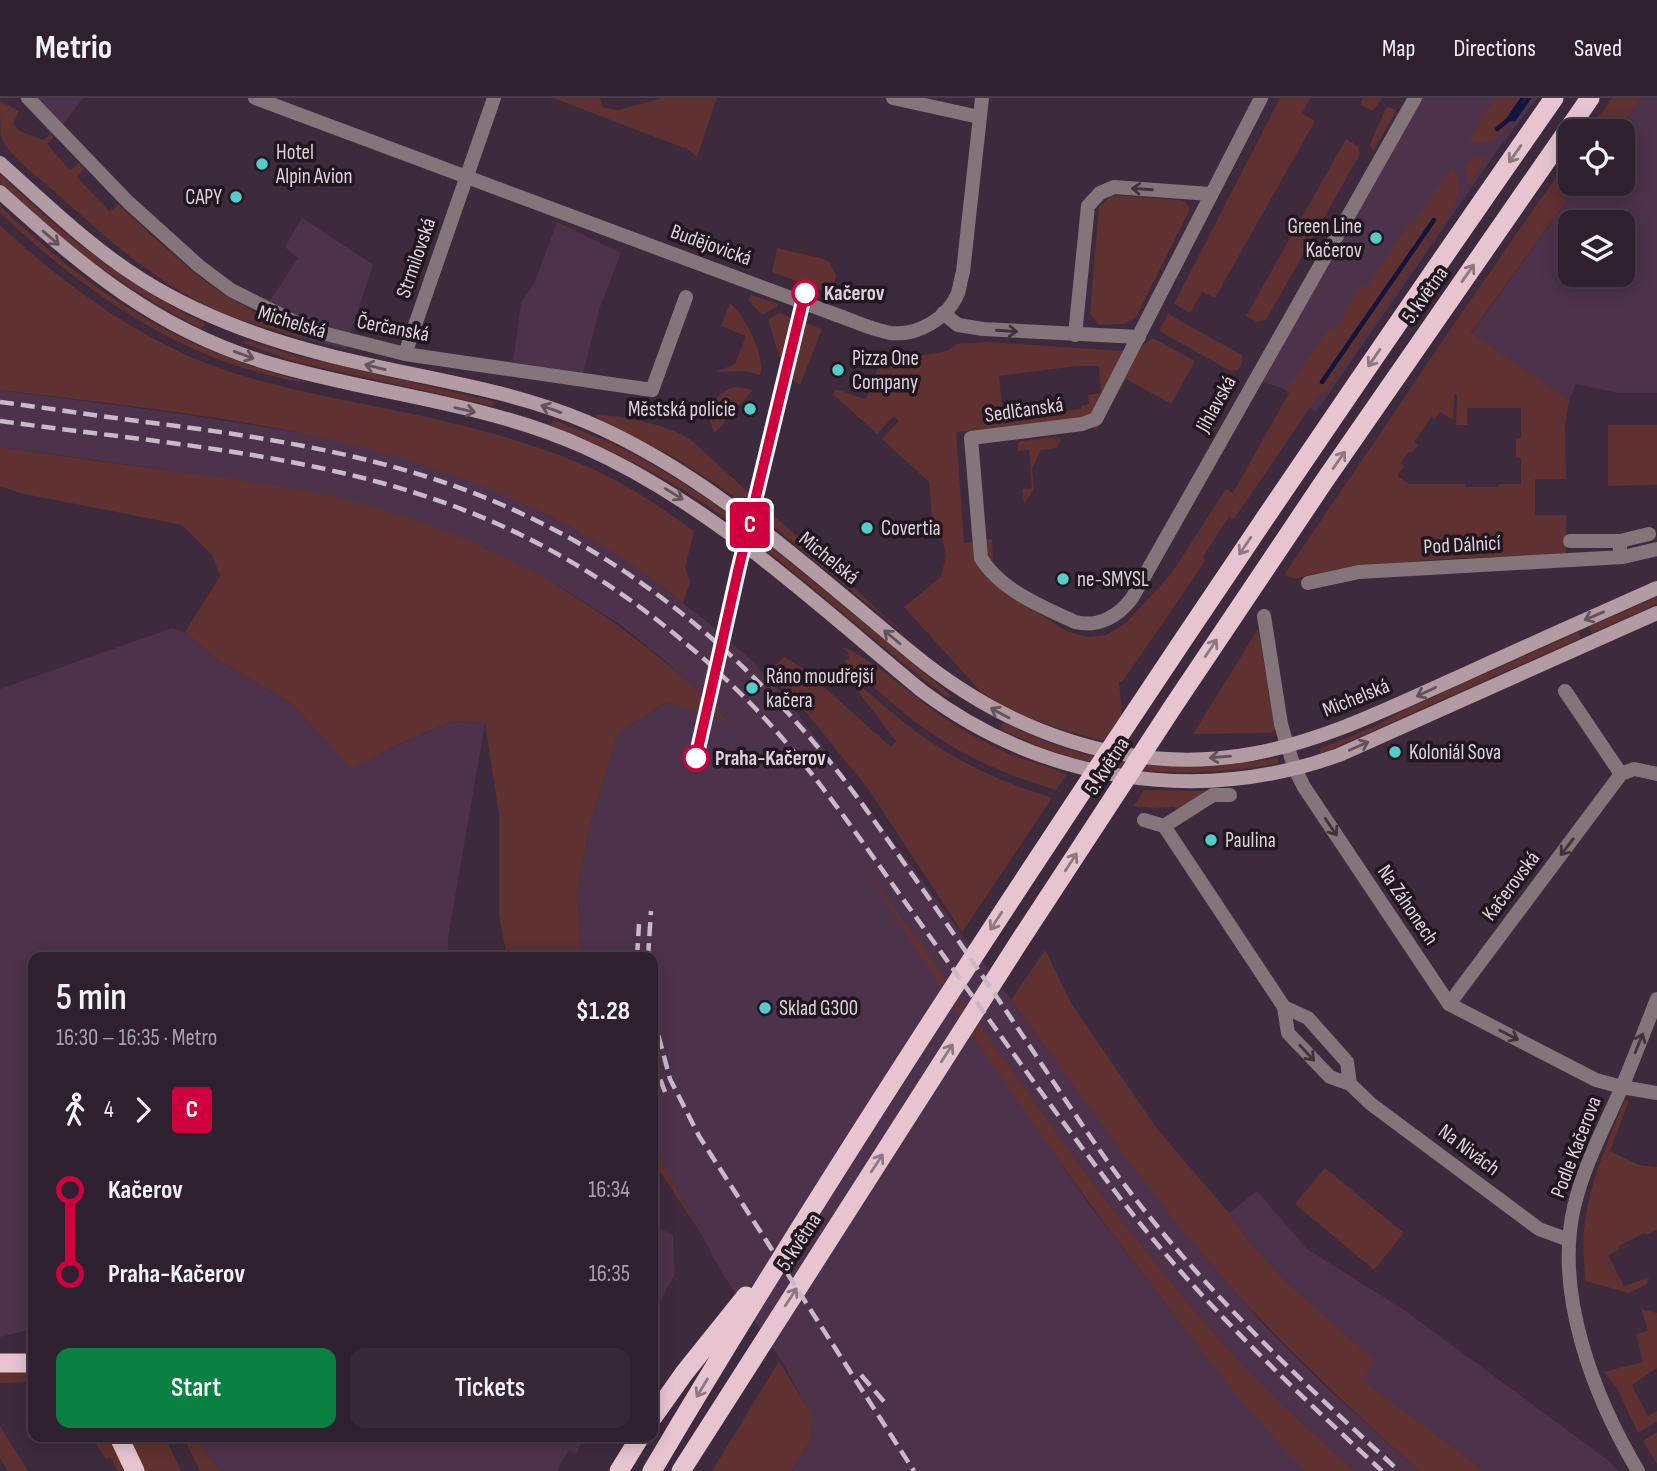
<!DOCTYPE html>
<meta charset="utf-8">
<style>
:root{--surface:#2e202e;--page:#362836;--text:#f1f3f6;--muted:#a7a3aa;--line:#493e4a;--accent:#0b8043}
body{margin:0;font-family:"Sofia Sans Condensed",sans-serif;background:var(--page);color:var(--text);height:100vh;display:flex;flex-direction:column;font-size:26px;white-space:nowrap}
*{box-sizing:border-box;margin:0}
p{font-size:23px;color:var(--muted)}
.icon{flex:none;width:38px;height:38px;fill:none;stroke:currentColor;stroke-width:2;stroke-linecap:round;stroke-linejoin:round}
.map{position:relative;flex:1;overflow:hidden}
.panel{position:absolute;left:28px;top:854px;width:630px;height:490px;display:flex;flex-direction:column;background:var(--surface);border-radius:14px;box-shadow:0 4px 18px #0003,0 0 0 2px var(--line)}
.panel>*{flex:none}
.badge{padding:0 14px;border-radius:5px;font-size:24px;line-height:46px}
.tools{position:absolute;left:1558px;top:21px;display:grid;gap:14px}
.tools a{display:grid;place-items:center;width:77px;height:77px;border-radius:14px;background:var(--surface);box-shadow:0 4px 18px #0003,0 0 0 2px var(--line);font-size:35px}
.map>.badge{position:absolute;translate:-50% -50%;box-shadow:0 0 0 4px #fff}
.legs{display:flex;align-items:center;gap:10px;height:77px;padding:0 28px;font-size:23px}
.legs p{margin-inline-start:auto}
.overview{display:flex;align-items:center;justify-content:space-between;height:119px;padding:0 28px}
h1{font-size:38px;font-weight:600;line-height:52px}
.action{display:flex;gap:14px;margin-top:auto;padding:14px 28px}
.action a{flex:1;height:80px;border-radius:14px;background:var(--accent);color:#fff;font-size:28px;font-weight:600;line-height:80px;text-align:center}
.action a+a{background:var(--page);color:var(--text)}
ul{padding:0 28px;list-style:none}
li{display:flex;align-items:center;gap:24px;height:84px;font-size:26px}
li i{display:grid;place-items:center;width:10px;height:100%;margin:0 9px;background:currentColor}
li i::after{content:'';width:18px;height:18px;margin:-9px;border:5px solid;border-radius:50%;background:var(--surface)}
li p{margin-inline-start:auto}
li:first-child i{background:linear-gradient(#0000 50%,currentColor 0)}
li:last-child i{background:linear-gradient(currentColor 50%,#0000 0)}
header{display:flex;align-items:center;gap:42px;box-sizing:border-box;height:98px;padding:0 35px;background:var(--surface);border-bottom:2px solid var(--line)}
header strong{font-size:33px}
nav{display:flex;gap:38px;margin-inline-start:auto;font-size:24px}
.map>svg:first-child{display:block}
.built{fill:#4c334b;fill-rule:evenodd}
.green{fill:#5f3130;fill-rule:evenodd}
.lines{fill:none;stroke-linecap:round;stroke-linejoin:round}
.stream{stroke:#111540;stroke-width:4.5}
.minor{stroke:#84757a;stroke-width:14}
.tertiary{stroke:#84757a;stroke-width:14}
.secondary{stroke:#b29ba3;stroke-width:14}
.trunk{stroke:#e6c5d0;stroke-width:19}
.rail{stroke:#c8bac7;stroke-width:4.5;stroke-dasharray:14 7;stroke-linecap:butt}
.oneway{stroke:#8d7780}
.oneway2{stroke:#3e333a}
.oneway3{stroke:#62525a}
.line-1-casing{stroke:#fff;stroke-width:16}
.line-1{stroke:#cf003d;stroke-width:10}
.poi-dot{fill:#53cdc9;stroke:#20171f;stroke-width:2.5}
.stop-1-dot{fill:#fff;stroke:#cf003d;stroke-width:3.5}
.labels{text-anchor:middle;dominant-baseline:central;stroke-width:7;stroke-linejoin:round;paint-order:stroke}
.poi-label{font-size:21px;fill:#dfd2de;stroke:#20171f;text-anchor:start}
.street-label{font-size:21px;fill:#dfd2de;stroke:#20171f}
.stop-label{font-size:21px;font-weight:bold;fill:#dfd2de;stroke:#20171f;text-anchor:start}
</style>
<header>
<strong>Metrio</strong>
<nav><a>Map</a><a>Directions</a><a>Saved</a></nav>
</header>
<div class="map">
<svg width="1657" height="1373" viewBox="0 0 1657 1373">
<rect width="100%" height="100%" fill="#3e2a3d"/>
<path class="built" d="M20,0H83L64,25L51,36Z
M1422,0H1537L1496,54L1316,314L1286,292L1262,283Z
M1642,0H1657V295H1619L1576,286L1569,302L1471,236L1579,86H1622V33H1618ZM1570,124H1622V177H1570Z
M302,120L373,167L345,251L299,240L300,235L261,217L298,160L285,149Z
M557,124L621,155L600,209L583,275L513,264L521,205L534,186Z
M0,292L189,317L327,339L382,353L447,373L511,398L592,440L637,469L712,528L751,562L787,601L1141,1077L1208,1163L1264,1227L1324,1287L1419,1373H1355L1283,1307L1235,1259L1188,1205L1107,1104L864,769L980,947L1086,1102L1216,1271L1305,1373H792L810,1343L811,1317L783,1265L722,1175L653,1046V859H582L577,794L590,727L618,635L666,604L730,624L662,560L619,526L565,492L488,451L421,424L331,398L210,378L0,349Z
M172,530L185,534L214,559L292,606L352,670L395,648L452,623L485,625L448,840V859H33V1231L0,1239V591Z
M1257,1093L1307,1151L1404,1212L1609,1363L1618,1373H1482L1472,1363L1361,1282L1373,1262L1289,1186L1253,1148L1229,1115Z
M653,1127L673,1137L675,1176L653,1217Z
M195,1339H585L576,1356L569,1352L557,1373H220Z"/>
<path class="green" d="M553,0H600L603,10L619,12L662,0H717L697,59L685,49L684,50Z
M1280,0H1311L1302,15L1315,23L1215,200L1202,194L1190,215L1174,206Z
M1363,0H1382L1373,13L1361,7Z
M1497,0H1527C1511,21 1502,53 1468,43L1484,18L1483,13L1491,8Z
M1612,0H1642L1618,33H1588Z
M0,3L19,13L13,26L19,33L43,42L51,36L54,39L47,46L70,72L78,65L84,71L77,79L110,114L118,106C149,135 179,164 213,189C240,208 271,221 301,235L299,240C263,229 227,219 194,201C146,176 94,129 54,93C37,78 12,61 1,40C0,31 0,13 0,3Z
M1390,9L1396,13L1373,54L1370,46L1386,10Z
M1346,41L1358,48L1360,56L1266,222L1257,224L1246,218Z
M1487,58L1470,86H1468C1463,66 1466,60 1487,58Z
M1570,59V86H1579L1471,235L1569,302L1565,328L1566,381H1535V417H1566V458C1499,458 1431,460 1365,469C1342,472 1318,473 1296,481L1284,477L1463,213ZM1454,297H1457L1456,327H1467V310H1521V340L1516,341V359L1521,360V386H1499L1498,389H1465V386H1409L1397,378L1404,368L1401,365L1409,354L1412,355L1418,347L1414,344L1431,320L1435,321L1440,314L1453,322Z
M1451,69C1464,83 1459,101 1450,116L1324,297L1320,295L1234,421L1229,419L1203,459L1206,462L1122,584H1119L1125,648C1074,636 1024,623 980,593L904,509L941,479L946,458L942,440L932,420L929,384L882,341L899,323L894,318L877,336L833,296L835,291L866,301L884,254L902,261L947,253L957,246L989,244L1122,253L1140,249L1153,240L1195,263L1171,306L1126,281L1096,333L1088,322L956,334L964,445L992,441L993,467L999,489L1066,533L1088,539L1106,537L1126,525L1171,476L1226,391L1233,395L1289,295L1286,292L1329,230L1333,232L1336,230L1361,187L1367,189L1410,124L1413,126ZM1077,268H1099L1101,295L1088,297L1089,306L1081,308V311L1003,320L999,278Z
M0,76C66,139 122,184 204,225V228L200,230C125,192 61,143 0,85Z
M1118,97L1179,102L1186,105L1190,111L1136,219L1125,226L1100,227L1090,216L1099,109L1111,98Z
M0,108C95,198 179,252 307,284C290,284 271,277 254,273C156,245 73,183 0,115Z
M0,127C57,181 137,240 211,267C276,291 345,301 412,316C474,329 538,346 595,372C630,388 663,411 694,433L685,470L690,484L683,505C483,341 246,322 0,292Z
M777,150L824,161L830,165L836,177L834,187L826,194L772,174Z
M751,197L778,206L777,209L762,217L748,202Z
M730,205C745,218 766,258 760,277L745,273L716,274L735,266L746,238L721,228Z
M779,215L822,231L800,287C782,280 774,239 768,221Z
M1168,216L1242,257L1243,263L1238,272L1231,273L1159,233Z
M245,242L294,257L493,303L495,306L492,308L292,263L246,246Z
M737,289L753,292L715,335C703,316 715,292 737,289Z
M596,317C627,318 665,326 691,342L903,535L754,413L713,384L673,359L596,319Z
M553,322C571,329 591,336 609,344C656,366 699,395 741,424L950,596V599H947C865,538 790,466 706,407C658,374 605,349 551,327Z
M1608,327H1657V387L1608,388Z
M1059,339L1061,341L1057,350L1041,352L1032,371L1034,391L1024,406L1022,391L1032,390L1029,352L1018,353V346L1021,343Z
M0,349C63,358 126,367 189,375C249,383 309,391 367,407C507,445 630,522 731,625L666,604L618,635L590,727L577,794L582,859H507L499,817V717L485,625L452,623L395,648L352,671L292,606L214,559L185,534L220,478L212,457L182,427L20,395L0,388Z
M1657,499V506L1592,535L1589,529Z
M1258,531L1275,631L1272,635L1193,636Z
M1578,534L1581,540L1321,656L1319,651L1374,629L1402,613Z
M845,549L874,566L938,616L966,634L1009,656L1067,676L1056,692C1023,682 991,670 960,653C917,630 881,595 844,563L849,560L848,554L843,551Z
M784,559L804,571L891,649L896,643L848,580L849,578C874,599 898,621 925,640C963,667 1007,686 1052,700L962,834L869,692L805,613L767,576Z
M1005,625C1094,671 1179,676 1277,660L1279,664L1277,666C1180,682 1090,677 1001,631V626Z
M1144,692L1212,693L1179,714L1174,709L1155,710L1134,708Z
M855,755L1107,1104L1188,1205L1235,1259L1283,1307L1355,1373H1305C1250,1318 1203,1255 1156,1193C1047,1053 949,905 855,755Z
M1045,852L1071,905L1158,1032L1229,1115L1253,1148L1289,1186L1374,1262L1362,1282L1472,1363L1482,1373H1419C1346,1306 1273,1240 1209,1164C1138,1081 1076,989 1011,902Z
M1629,1002L1610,1053L1639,1067L1657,1069V1132L1646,1137L1644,1135L1619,1148L1620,1151L1608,1157L1624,1188L1649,1179L1647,1186L1629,1195L1585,1183C1584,1163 1582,1143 1585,1123C1590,1084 1607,1047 1621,1010L1625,1003Z
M653,1046L702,1137L653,1063Z
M1325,1070L1404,1135L1374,1172L1295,1106Z
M1641,1211L1657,1215V1270L1632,1287L1648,1318L1657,1313V1324L1638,1335L1617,1290L1603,1274L1643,1264L1636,1236L1648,1233Z
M779,1263L812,1317L810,1343L792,1373H712Z
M33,1271V1284L0,1285V1272Z
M0,1328L28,1373H8L0,1360Z
M1657,1334V1366L1643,1343Z
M101,1339H111L128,1373H118L110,1359L106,1361L96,1347Z
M126,1339H165L181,1373H142Z
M183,1339H195L220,1373H200Z"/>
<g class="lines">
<path class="stream" d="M1509,21H1514L1529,0
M1497,31L1508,22L1523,0
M1322,284L1434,122"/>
<path class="minor" d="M28,0L128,104L199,168L231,192L311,232L405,256L652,292L686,199
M893,0L979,19
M1261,0L1096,321L1082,326L971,340L981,460C1000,492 1043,509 1075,524C1098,530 1119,518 1132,500L1415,0
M943,215L958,227L983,231L1139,239
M1075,237L1088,108L1100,95L1114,89L1210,96
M405,256L494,0
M1570,443H1620V459
M1620,443L1649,436
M1308,485L1359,474L1623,459L1657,451
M1264,518L1281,626L1287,647
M1565,593L1621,676
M1144,722L1164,728L1284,909L1288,935L1330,979L1350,986L1371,1006L1539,1131L1569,1142
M1164,728L1213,697H1230
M1449,906L1621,676L1634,671L1657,676
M1284,909L1308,920L1347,964L1350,986
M1622,989L1657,995"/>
<path class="tertiary" d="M255,0L834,216C852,222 872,232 891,235C918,238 948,220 958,195C960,188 961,180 963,174L982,0
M1287,647L1295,671L1304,689L1449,906L1596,982L1622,989
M1638,1373C1594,1299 1554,1196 1574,1109C1584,1067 1604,1030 1621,991C1634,961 1645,931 1657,901"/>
<path class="secondary" d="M0,65C46,106 92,151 144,183C197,216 256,238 316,254C407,279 500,287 587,324C711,377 810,472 913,556C1008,634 1128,678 1251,656C1325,643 1393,608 1461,578C1526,548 1592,519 1657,490
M0,94C84,170 157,232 268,265C372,296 485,304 584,349C712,406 815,505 922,593C1042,683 1197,708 1339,657L1657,515"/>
<path class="trunk" d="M0,1265H33
M653,1319L685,1274L746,1198
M119,1339L135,1373
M619,1373L640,1339
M652,1373C782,1153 921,937 1062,724C1223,480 1387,239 1554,0
M681,1373L1017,847L1174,607L1325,382L1590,0"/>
<path class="rail" d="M0,304C46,310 92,317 138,323C273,340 409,360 533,421C648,477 745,560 826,659C859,699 888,743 919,786C956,839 993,893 1029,947C1058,991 1087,1035 1118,1078C1200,1189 1298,1280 1399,1373
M0,323C165,346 336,356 491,423C583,463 666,522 738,593C803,656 855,734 908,808C977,904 1045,1002 1117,1096C1196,1200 1287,1285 1382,1373
M637,859L639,826
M648,859L651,813
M653,917L670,981L699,1038L914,1373
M653,962L665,994
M861,1277L887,1307"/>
</g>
<defs><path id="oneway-shaft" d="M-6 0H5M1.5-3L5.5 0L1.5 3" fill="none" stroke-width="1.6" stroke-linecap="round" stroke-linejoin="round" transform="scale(1.75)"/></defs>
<g class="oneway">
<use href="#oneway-shaft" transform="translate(1515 56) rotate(125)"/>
<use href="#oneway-shaft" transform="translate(1468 175) rotate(-55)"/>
<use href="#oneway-shaft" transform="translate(1374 260) rotate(125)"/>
<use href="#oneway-shaft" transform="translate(1339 362) rotate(-55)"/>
<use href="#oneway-shaft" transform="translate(1245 448) rotate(124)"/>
<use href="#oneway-shaft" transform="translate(1211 550) rotate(-56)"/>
<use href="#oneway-shaft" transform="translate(1071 764) rotate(-57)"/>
<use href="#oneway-shaft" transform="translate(996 823) rotate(123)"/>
<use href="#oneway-shaft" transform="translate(947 955) rotate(-57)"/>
<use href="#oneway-shaft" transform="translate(877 1065) rotate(-57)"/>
<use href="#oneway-shaft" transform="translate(791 1199) rotate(-57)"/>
<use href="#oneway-shaft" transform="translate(702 1290) rotate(121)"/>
</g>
<g class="oneway2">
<use href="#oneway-shaft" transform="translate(1142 91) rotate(-176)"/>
<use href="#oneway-shaft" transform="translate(1007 233) rotate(4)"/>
<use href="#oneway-shaft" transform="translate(1331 729) rotate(56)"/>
<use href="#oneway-shaft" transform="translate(1567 749) rotate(127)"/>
<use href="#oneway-shaft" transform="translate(1509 937) rotate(27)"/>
<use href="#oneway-shaft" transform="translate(1639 945) rotate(-68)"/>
<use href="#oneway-shaft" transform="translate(1307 955) rotate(47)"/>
</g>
<g class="oneway3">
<use href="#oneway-shaft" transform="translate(51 140) rotate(41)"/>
<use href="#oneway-shaft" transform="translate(244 257) rotate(20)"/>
<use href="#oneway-shaft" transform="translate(375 269) rotate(-166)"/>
<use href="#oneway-shaft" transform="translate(551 311) rotate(-160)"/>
<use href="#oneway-shaft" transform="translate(465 312) rotate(13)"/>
<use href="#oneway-shaft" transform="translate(674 396) rotate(32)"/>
<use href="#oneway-shaft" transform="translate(1594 518) rotate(157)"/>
<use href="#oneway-shaft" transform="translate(892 539) rotate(-140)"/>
<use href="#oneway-shaft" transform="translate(1426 594) rotate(155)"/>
<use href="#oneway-shaft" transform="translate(1000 615) rotate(-152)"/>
<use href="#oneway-shaft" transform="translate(1359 648) rotate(-24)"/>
<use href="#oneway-shaft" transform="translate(1220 659) rotate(175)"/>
</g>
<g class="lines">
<defs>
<path id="line-1" d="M696,660L738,473L805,195"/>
</defs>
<use href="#line-1" class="line-1-casing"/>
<use href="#line-1" class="line-1"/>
</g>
<g class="poi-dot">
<circle cx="262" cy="66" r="7"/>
<circle cx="236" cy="99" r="7"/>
<circle cx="1376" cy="140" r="7"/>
<circle cx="838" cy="272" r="7"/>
<circle cx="750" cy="311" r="7"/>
<circle cx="867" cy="430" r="7"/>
<circle cx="1063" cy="481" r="7"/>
<circle cx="752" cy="590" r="7"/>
<circle cx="1395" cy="654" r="7"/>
<circle cx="1211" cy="742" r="7"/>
<circle cx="765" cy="910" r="7"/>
</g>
<g class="stop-1-dot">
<circle cx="805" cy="195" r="12"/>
<circle cx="696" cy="660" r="12"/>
</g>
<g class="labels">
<g class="poi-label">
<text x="276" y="54">Hotel<tspan x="276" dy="24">Alpin Avion</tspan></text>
<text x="222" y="99" text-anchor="end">CAPY</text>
<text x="1362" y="128" text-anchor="end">Green Line<tspan x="1362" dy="24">Kačerov</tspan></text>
<text x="852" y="260">Pizza One<tspan x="852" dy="24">Company</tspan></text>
<text x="736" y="311" text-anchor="end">Městská policie</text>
<text x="881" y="430">Covertia</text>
<text x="1077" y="481">ne-SMYSL</text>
<text x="766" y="578">Ráno moudřejší<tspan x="766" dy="24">kačera</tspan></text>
<text x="1409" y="654">Koloniál Sova</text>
<text x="1225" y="742">Paulina</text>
<text x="779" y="910">Sklad G300</text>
</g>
<g class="street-label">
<text transform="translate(711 147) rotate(20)">Budějovická</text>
<text transform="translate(416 160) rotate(-71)">Strmilovská</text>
<text transform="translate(1425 197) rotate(-55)">5. května</text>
<text transform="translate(292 224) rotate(17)">Michelská</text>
<text transform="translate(393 230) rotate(11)">Čerčanská</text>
<text transform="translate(1216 306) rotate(-61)">Jihlavská</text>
<text transform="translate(1024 312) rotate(-8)">Sedlčanská</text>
<text transform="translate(1462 447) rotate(-3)">Pod Dálnicí</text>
<text transform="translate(829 460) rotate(39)">Michelská</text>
<text transform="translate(1356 600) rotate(-22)">Michelská</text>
<text transform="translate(1107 668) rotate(-57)">5. května</text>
<text transform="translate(1511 788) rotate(-53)">Kačerovská</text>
<text transform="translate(1408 807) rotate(56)">Na Záhonech</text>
<text transform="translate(1576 1049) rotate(-69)">Podle Kačerova</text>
<text transform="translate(1469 1052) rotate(37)">Na Nivách</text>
<text transform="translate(799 1144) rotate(-57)">5. května</text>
</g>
<g class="stop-label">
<text x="824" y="195">Kačerov</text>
<text x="715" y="660">Praha-Kačerov</text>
</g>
</g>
</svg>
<div class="tools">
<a><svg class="icon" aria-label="locate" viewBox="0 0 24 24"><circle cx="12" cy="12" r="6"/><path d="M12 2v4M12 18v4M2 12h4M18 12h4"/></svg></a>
<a><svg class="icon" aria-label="layers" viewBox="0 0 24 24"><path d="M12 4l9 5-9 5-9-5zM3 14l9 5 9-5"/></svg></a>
</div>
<b class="badge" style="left:750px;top:427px;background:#cf003d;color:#fff">C</b>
<section class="panel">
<div class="overview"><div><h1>5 min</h1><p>16:30 – 16:35 · Metro</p></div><b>$1.28</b></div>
<div class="legs"><svg class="icon" aria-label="walk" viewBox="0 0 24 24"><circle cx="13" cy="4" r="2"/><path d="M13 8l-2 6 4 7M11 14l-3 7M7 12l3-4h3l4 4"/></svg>4<svg class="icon" aria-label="forward" viewBox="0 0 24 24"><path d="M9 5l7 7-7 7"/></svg><b class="badge" style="background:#cf003d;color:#fff">C</b></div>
<ul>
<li><i style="color:#cf003d"></i><b>Kačerov</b><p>16:34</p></li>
<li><i style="color:#cf003d"></i><b>Praha-Kačerov</b><p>16:35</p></li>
</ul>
<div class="action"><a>Start</a><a>Tickets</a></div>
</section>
</div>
